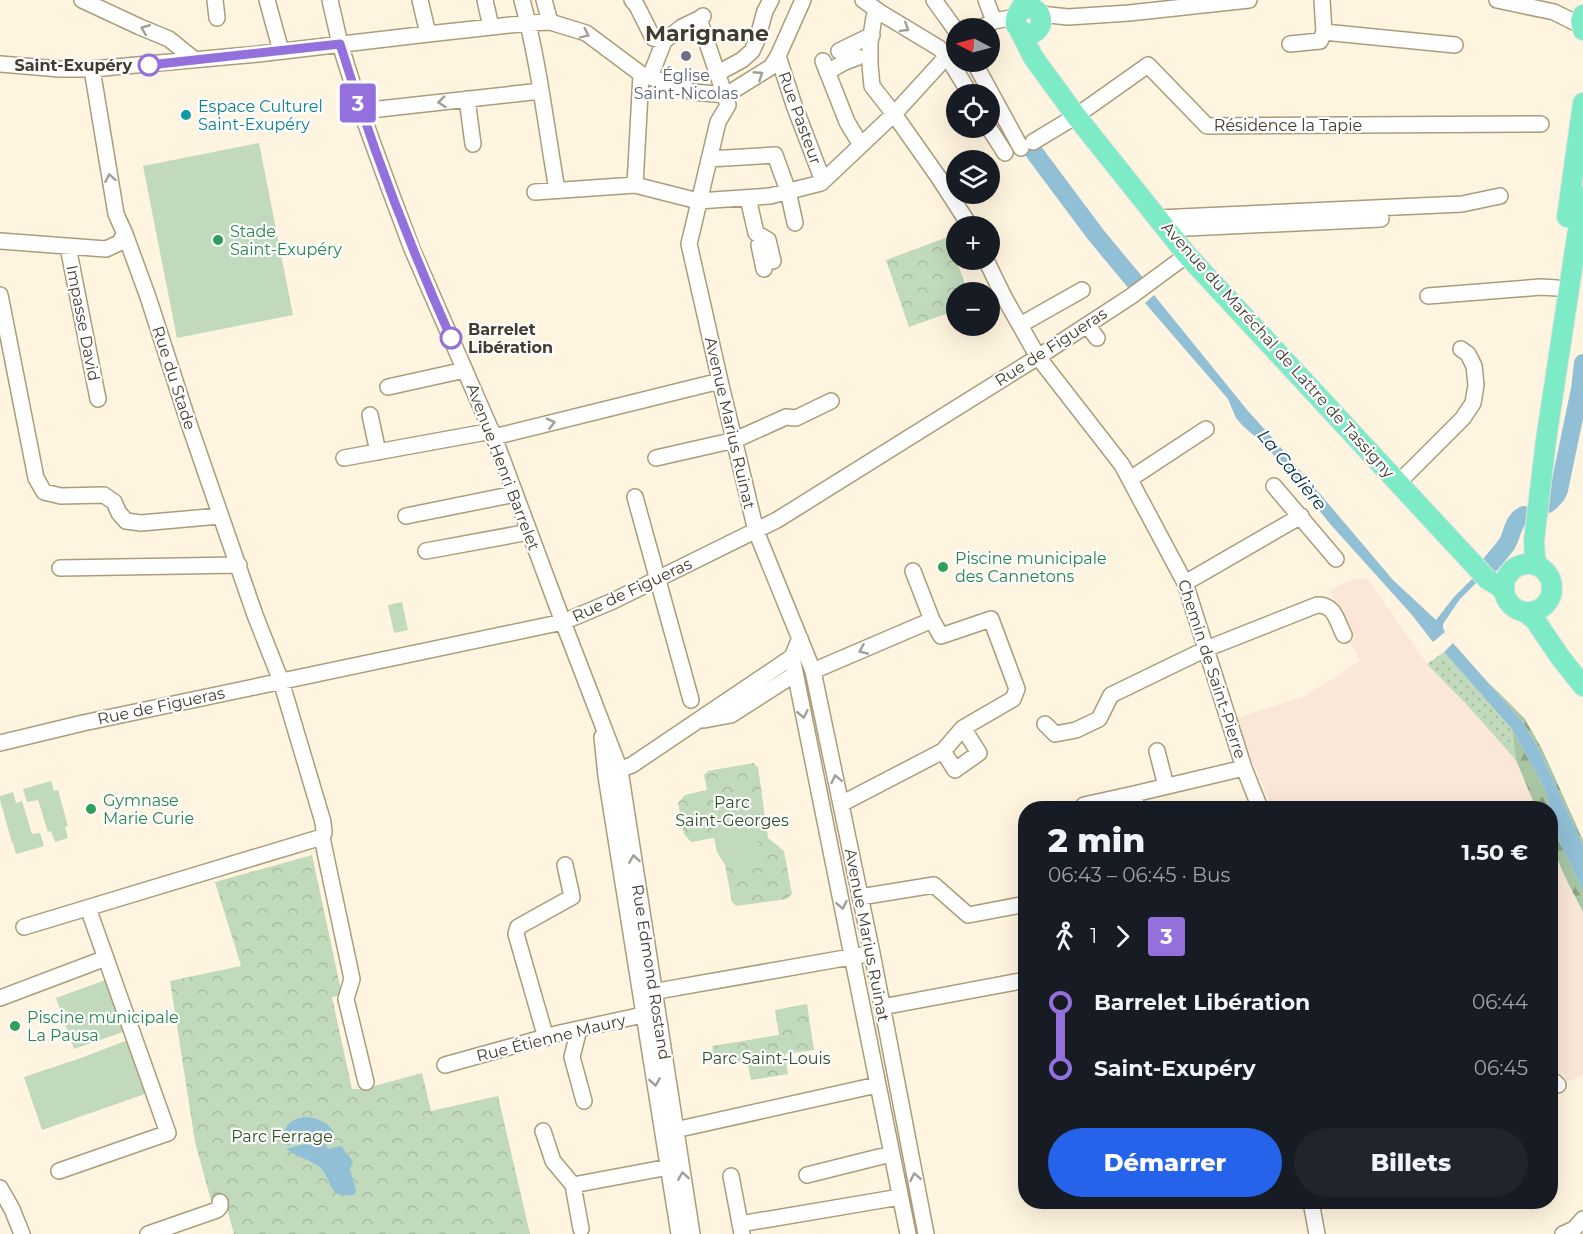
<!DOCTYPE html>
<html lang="fr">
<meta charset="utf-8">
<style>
:root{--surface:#171b24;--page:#20242c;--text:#f1f3f6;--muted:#9ea1a6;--accent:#2563eb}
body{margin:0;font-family:Montserrat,sans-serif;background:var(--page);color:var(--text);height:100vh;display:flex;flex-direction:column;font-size:22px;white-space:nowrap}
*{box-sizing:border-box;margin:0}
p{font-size:20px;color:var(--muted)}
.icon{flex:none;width:33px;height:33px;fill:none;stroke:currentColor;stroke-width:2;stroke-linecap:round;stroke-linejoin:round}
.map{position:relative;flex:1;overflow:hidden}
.side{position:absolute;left:1018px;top:801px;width:540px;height:408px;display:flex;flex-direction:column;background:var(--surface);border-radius:24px;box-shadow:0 6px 24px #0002}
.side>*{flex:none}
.badge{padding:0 12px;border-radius:4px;font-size:21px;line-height:39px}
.needle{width:39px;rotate:276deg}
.tools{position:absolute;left:946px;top:18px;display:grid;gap:12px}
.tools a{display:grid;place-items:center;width:54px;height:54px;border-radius:50%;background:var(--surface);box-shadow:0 6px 24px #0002;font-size:30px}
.map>.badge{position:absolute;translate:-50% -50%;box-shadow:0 0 0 3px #fff}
.legs{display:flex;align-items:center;gap:9px;height:66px;padding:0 30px;font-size:20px}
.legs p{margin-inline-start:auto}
.headline{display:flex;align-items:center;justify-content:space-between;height:102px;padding:0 30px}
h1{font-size:33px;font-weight:800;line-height:45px}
.cta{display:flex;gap:12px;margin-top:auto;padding:12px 30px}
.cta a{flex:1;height:69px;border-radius:36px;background:var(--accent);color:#fff;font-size:24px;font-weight:800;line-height:69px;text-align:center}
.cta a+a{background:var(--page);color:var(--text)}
ul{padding:0 30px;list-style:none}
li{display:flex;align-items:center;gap:21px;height:66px;font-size:22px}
li i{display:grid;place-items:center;width:9px;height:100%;margin:0 8px;background:currentColor}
li i::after{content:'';width:15px;height:15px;margin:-8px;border:4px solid;border-radius:50%;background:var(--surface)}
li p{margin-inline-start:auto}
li:first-child i{background:linear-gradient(#0000 50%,currentColor 0)}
li:last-child i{background:linear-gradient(currentColor 50%,#0000 0)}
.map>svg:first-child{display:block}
.commercial{fill:#fbe7d8}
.grass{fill:url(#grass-dots)}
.forest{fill:url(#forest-firs)}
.park{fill:url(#park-crowns)}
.pitch{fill:#c1dabb}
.water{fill:#91bfd6}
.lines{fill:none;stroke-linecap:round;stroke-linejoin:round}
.river{stroke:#91bfd6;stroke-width:18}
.minor-casing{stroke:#ab9c7a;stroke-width:18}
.major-casing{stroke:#e1e0de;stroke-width:22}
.minor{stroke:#fff;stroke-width:15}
.major{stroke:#7decc6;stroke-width:20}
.oneway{stroke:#a19e96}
.line-1-casing{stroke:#fff;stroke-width:14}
.line-1{stroke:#9370db;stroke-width:9}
.worship-dot{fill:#6b7280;stroke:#fff;stroke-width:2}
.stop-1-dot{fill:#fff;stroke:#9370db;stroke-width:3}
.culture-dot{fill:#0f9aa8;stroke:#fff;stroke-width:2}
.leisure-dot{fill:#2e9e5b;stroke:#fff;stroke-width:2}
.labels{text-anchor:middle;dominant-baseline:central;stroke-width:4.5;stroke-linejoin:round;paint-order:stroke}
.stop-label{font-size:16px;font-weight:bold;fill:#433c2e;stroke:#fff;text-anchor:end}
.worship-label{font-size:16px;fill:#5b616d;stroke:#fff}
.culture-label{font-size:16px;fill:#0d838f;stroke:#fff;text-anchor:start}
.street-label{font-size:16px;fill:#433c2e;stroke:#fff}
.leisure-label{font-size:16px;fill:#27864d;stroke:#fff;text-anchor:start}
.park-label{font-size:16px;fill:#2c5322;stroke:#fff}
.water-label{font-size:18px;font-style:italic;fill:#042e3f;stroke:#fff}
.district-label{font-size:22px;font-weight:bold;fill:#433c2e;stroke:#fff}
</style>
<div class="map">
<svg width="1583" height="1234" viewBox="0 0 1583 1234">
<defs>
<pattern id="grass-dots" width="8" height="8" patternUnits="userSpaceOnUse" patternTransform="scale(1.5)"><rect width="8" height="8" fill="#c1dabb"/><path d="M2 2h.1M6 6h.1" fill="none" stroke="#a7bca1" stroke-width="1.8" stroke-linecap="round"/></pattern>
<pattern id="forest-firs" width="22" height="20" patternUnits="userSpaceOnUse" patternTransform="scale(1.5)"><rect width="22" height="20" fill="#a9c6a2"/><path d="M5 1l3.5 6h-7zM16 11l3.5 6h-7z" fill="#8ba284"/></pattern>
<pattern id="park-crowns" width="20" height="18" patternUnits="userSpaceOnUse" patternTransform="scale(1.5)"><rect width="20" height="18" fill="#c1dabb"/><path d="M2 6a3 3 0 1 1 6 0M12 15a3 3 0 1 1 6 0" fill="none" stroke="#a7bca1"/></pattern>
</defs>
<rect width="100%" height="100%" fill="#fef4df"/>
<path class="commercial" d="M1353,579H1368L1427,664L1466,704L1516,760L1536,808H1273L1233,719L1303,697L1360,661L1334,607L1336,604L1329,590Z
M1551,844L1565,877L1583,912V1075L1567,1082L1564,1073L1551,1074Z"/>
<path class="grass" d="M1444,652L1512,729L1516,760L1466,704L1427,664Z"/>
<path class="forest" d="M1486,680L1525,719L1542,749L1583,840V845L1540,751L1522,721Z
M1512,729L1544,788L1550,808H1536L1516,760Z
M1551,811L1561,845L1583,891V912L1565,877L1551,844Z"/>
<path class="park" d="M948,237L968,292H957V310L909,327L886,260Z
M753,763L758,767L768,838L784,851L792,894L787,899L736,906L732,902L725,865L717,852L714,838L691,842L684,834L678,803L685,795L707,790L704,775L708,771Z
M312,855L342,995L332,997L352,1089H363L422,1073L431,1111L498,1096L530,1234H234L225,1201L212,1204L195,1142L170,981L241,966L215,882Z
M807,1004L814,1050L785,1054L788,1074L751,1080L747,1061L715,1066L712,1046L779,1035L775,1010Z"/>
<path class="pitch" d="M259,143L293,315L177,338L143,166Z
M402,602L408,630L394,633L388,605Z
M51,781L54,791L58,790L68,826L65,827L68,838L55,842L51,831L48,832L38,800L27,802L23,789Z
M13,792L16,803L22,801L32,834L40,833L44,846L16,854L13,843H12L0,800V796Z
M738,807L765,855L737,871L710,823Z
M108,979L126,1031L74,1049L56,998Z
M128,1040L145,1094L42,1130L24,1077L78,1059Z"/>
<path class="water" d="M1154,295L1248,411L1276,442L1393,580L1436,620L1454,597L1476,575L1479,580L1460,599L1443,624V628L1445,632L1433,642L1412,615L1331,525L1268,448L1243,426L1236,418L1228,399L1145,303Z
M1453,643L1522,721L1540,751L1583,845V891L1561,845L1544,788L1512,729L1444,652Z
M306,1117C318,1118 327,1122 334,1132L285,1146C281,1128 288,1119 306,1117Z
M323,1139L328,1149L341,1146L352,1160L353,1162L350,1169L356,1190L355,1194C326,1202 334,1177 317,1165C307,1159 296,1156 286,1149Z"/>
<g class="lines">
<path class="river" d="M1034,152L1096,235L1135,282
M1548,504L1556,496L1559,490L1580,389L1583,363
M1488,567C1494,560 1501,552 1507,544C1513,534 1512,521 1524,515"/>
<defs>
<path id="minor" d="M82,0L140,27L169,39L195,60
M215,0L217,18
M267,0L281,51
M330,0L340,44L361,111L388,185L412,249L494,437L563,622L620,770L692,1234
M420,0L428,34
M485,0L491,27
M522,0C539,62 546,127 557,190
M544,0L550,22
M632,0L637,6L653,38L664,41L682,27L699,19L703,16
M863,0L881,13L939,48L947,56L970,94
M934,0L957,32
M986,0L994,21
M1322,0L1324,32L1455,45
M1497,0L1554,12L1582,26
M878,11L874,17L870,43V65L872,86L894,114L939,178L970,226
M1040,14L1068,17L1129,13L1249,0
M699,19L728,105L718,122L689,244L720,381L756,531L813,671L872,953L926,1234
M981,28L994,21L1016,17
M1290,44L1320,41L1324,32
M839,51L872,35
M778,56L794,105L823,181
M823,61L847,122L861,145
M974,62L1021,148
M0,64L60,69H92L258,54L428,34L529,23L550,22L586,33L641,74L693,92L726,95L771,67L778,56L803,0
M92,69L116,214L125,234L148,297L189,424L255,615L281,681L323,822L324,833L322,837L325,852L352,979L346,999L366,1082
M827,72L845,62L858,57
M718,73L742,60L752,51L757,40L765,11L771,0
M641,74L635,185L698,201L770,196L821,183L894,114L947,56
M650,77L664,41
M467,99L473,144
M361,111L541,91
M989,128L1005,153
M1033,142L1076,116L1148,65L1207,126L1541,124
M709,159L775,155L788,191L795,223
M535,192L635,185
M748,198L756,233L768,240L773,261
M1158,218L1462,204L1500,196
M1166,229L1381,219
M0,241L106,249L119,243L125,234
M759,245L764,269
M68,247L98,399
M986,260L1004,297L1038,357L1122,465L1185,583L1244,768L1260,808
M0,295L36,478L44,492L61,496L104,495L114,502L119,513L126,521L141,523L220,516
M1428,296L1541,287L1557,288
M1020,325L1082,290
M1087,325L1097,338
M388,387L465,370
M370,415L378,452
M494,437L720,381
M344,458L492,431
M656,458L735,440L786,417L796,418L831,401
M1130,479L1206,429
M1398,483L1463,418L1473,403L1476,385L1474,366L1468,354L1461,349
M1274,486L1336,559
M635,497L691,700
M406,516L515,494
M426,551L529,532
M60,568L239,565
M913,571L932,620
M1185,583L1301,516
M800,638L792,657L908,1234
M813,671L932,620L941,636L991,619L1017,689L1013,699L963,728L943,751L841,804
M704,720L731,715L795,674
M1045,724L1055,734L1076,730L1099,719L1111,695L1206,649L1317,605C1335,604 1337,622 1344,635
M602,737L606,776L679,1234
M0,743L83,723L563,622L613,601L777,520L1038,357L1130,297L1187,255
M943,751L955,770L979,753L963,728
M1157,751L1166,786
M611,773L632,765L792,657
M1084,805L1134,794
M1137,808L1134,794L1244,768
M860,897L934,885L968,915L1026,904
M24,927L322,837
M646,993L862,955
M0,998L106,958
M882,1007L1026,980
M579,1029L572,1057L584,1101
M546,1038L516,934L518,927L572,897L565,865
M445,1065L560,1033L652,1013
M1551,1080L1555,1082L1558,1085
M675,1130L877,1085
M543,1131L553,1161L573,1185
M59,1171L168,1133L88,908
M807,1175L891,1154
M731,1176L742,1234
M0,1188L12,1209L22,1234
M1311,1202L1317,1234
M740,1224L900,1197
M581,1229L573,1185L669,1167
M148,1234L217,1210L220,1207V1202
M1563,1234L1574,1229L1583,1219"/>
<path id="major" d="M1021,10C1033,5 1042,11 1041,24C1038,32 1032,35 1023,33L1016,25C1014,15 1022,9 1025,0
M1583,15L1581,21L1583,30
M1020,31L1033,57L1076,116L1187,255L1478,569L1487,579L1499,586L1504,592
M1567,217L1583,103
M1504 588a24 24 0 1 1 48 0a24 24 0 1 1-48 0Z
M1538,566L1535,558L1534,541L1546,440L1583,197
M1525,612L1535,620L1560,657L1583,686"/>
</defs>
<use href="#minor" class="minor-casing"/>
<use href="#major" class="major-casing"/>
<use href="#minor" class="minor"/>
<use href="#major" class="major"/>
</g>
<defs><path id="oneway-chevron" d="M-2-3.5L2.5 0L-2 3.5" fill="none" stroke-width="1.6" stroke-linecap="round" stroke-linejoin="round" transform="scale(1.5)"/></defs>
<g class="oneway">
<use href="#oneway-chevron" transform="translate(905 28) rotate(32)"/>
<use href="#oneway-chevron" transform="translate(145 29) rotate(-158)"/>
<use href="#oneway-chevron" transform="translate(585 34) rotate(26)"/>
<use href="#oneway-chevron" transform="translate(759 75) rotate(-33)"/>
<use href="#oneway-chevron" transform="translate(442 102) rotate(174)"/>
<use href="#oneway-chevron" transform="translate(110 178) rotate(-100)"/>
<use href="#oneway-chevron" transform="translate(551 423) rotate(-14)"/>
<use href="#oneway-chevron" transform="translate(863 650) rotate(157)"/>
<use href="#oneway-chevron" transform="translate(803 714) rotate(79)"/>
<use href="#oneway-chevron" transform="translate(836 779) rotate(-102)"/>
<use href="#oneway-chevron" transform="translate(634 859) rotate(-99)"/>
<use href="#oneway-chevron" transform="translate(842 905) rotate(79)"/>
<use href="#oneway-chevron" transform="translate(655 1082) rotate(81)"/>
<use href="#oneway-chevron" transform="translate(683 1176) rotate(-99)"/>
<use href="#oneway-chevron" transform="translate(915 1177) rotate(-101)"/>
</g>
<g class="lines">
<defs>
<path id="line-1" d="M149,65L340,44C371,145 408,242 451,338"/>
</defs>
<use href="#line-1" class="line-1-casing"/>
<use href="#line-1" class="line-1"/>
</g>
<circle class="worship-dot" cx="686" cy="56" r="6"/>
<g class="stop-1-dot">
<circle cx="149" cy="65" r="10"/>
<circle cx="451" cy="338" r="10"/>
</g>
<circle class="culture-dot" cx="186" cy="115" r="6"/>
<g class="leisure-dot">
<circle cx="218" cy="240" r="6"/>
<circle cx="943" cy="567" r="6"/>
<circle cx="91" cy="809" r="6"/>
<circle cx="15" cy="1026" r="6"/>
</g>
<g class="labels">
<g class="stop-label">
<text x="132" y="65">Saint-Exupéry</text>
<text x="468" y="329" text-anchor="start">Barrelet<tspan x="468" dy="18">Libération</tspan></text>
</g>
<g class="worship-label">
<text x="686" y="75">Église<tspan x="686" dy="18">Saint-Nicolas</tspan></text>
</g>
<g class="culture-label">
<text x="198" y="106">Espace Culturel<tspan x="198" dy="18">Saint-Exupéry</tspan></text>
</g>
<g class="street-label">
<text transform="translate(800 118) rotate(70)">Rue Pasteur</text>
<text x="1288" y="125">Résidence la Tapie</text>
<text transform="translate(83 323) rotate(79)">Impasse David</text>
<text transform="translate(1051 347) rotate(-33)">Rue de Figueras</text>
<text transform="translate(1278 350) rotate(48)">Avenue du Maréchal de Lattre de Tassigny</text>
<text transform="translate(174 378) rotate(72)">Rue du Stade</text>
<text transform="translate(730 423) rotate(77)">Avenue Marius Ruinat</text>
<text transform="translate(503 467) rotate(69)">Avenue Henri Barrelet</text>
<text transform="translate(632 590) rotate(-25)">Rue de Figueras</text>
<text transform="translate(1212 669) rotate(72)">Chemin de Saint-Pierre</text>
<text transform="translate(161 706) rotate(-12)">Rue de Figueras</text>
<text transform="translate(867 935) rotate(79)">Avenue Marius Ruinat</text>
<text transform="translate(651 972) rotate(81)">Rue Edmond Rostand</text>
<text transform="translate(551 1038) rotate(-14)">Rue Étienne Maury</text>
</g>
<g class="leisure-label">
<text x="230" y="231">Stade<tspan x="230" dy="18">Saint-Exupéry</tspan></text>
<text x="955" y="558">Piscine municipale<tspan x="955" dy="18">des Cannetons</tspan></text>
<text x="103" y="800">Gymnase<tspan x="103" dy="18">Marie Curie</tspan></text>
<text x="27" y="1017">Piscine municipale<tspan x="27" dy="18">La Pausa</tspan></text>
</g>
<g class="park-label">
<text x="732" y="802">Parc<tspan x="732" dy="18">Saint-Georges</tspan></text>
<text x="766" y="1058">Parc Saint-Louis</text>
<text x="282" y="1136">Parc Ferrage</text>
</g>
<g class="water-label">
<text transform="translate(1292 470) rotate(51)">La Cadière</text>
</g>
<g class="district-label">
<text x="707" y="33">Marignane</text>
</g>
</g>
</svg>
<div class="tools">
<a><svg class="needle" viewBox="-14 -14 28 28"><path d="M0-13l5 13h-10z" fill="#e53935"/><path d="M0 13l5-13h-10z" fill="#9ea1a6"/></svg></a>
<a><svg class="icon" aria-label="locate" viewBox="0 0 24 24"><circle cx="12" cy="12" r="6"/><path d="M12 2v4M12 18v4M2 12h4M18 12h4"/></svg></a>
<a><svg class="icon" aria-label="layers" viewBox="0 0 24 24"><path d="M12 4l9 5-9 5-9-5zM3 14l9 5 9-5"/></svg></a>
<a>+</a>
<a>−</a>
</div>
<b class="badge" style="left:358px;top:103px;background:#9370db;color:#fff">3</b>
<section class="side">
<div class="headline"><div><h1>2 min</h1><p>06:43 – 06:45 · Bus</p></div><b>1.50 €</b></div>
<div class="legs"><svg class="icon" aria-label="walk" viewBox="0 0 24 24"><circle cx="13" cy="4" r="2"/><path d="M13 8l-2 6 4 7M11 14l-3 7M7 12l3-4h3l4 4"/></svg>1<svg class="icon" aria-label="forward" viewBox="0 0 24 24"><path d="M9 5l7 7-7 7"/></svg><b class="badge" style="background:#9370db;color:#fff">3</b></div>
<ul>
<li><i style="color:#9370db"></i><b>Barrelet Libération</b><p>06:44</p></li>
<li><i style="color:#9370db"></i><b>Saint-Exupéry</b><p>06:45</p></li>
</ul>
<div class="cta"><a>Démarrer</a><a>Billets</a></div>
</section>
</div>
